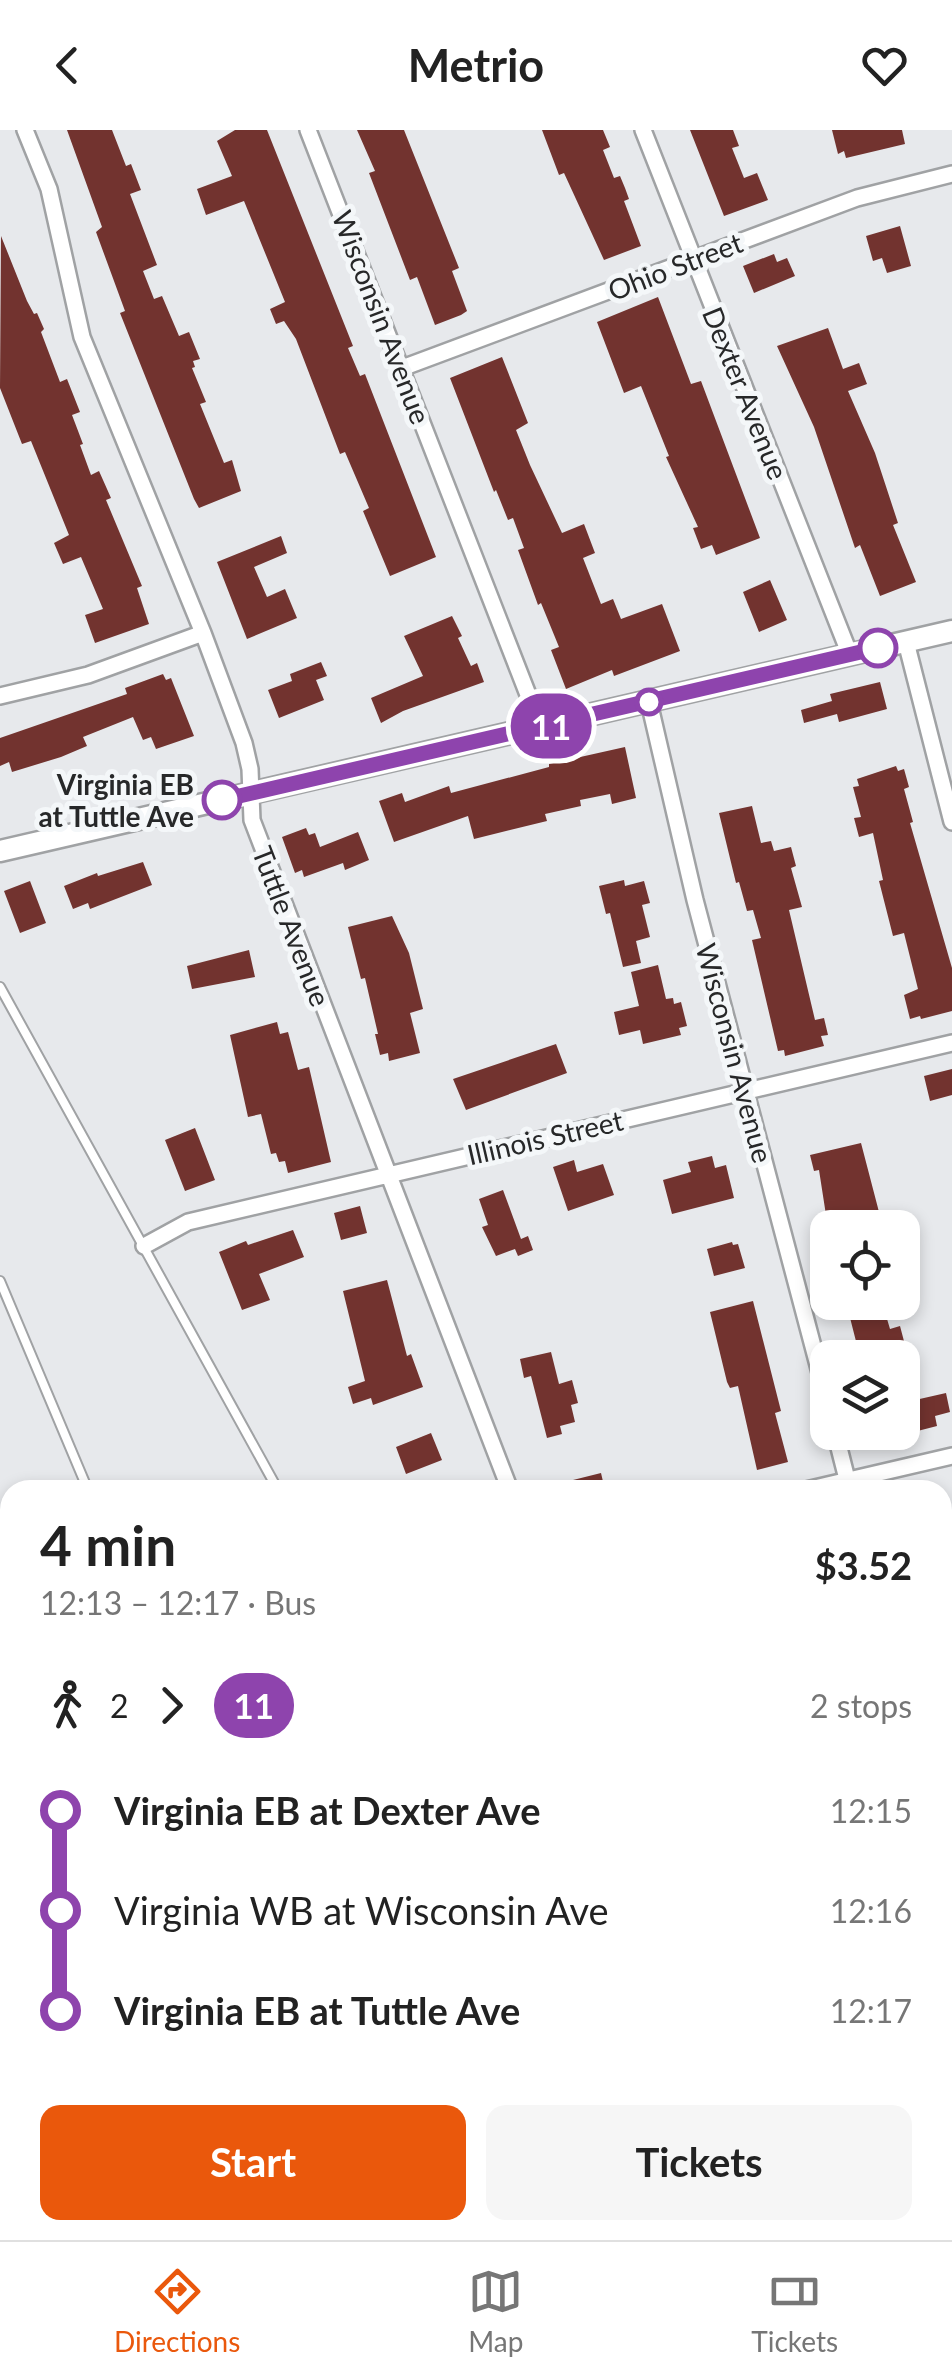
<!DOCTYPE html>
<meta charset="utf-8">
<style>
:root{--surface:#fff;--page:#f6f6f6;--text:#222;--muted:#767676;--line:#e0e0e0;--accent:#ea580c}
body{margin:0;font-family:Lato,sans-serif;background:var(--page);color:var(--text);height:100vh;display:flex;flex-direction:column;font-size:38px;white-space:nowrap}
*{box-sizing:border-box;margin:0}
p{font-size:32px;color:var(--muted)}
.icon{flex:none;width:55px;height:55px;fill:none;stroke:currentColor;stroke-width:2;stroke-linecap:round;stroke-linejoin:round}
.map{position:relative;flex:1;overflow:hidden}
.drawer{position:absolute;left:0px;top:1350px;width:952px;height:760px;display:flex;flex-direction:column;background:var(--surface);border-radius:30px 30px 0 0;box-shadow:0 5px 15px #0003}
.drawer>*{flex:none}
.badge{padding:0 20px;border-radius:32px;font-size:35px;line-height:65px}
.fabs{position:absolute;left:810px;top:1080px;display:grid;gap:20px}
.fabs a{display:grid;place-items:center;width:110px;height:110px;border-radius:20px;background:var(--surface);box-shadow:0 5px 15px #0003;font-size:50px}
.map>.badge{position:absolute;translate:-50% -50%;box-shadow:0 0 0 5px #fff}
.legs{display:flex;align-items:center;gap:15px;height:110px;padding:0 40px;font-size:32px}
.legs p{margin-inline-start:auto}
.head{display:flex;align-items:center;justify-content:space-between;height:170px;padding:0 40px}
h1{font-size:55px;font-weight:700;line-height:75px}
.button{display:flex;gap:20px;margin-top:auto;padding:20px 40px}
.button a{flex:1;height:115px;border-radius:20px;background:var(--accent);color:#fff;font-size:40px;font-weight:700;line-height:115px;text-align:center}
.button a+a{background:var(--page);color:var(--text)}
ul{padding:0 40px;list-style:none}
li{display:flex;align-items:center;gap:35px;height:100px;font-size:38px}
li i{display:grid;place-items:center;width:15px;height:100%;margin:0 12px;background:currentColor}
li i::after{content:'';width:25px;height:25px;margin:-12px;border:8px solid;border-radius:50%;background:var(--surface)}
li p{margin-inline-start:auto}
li:first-child i{background:linear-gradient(#0000 50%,currentColor 0)}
li:last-child i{background:linear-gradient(currentColor 50%,#0000 0)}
header{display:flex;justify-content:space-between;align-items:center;height:130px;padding:0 40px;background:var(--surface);font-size:45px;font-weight:700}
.tab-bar{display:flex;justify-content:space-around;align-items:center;height:140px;border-top:2px solid var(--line);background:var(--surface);font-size:28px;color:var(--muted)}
.tab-bar a{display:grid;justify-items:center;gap:5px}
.tab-bar .active{color:var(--accent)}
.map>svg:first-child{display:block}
.built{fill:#d4dce4}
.building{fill:#72332f}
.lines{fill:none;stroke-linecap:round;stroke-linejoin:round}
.service-casing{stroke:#a0a2a4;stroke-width:12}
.minor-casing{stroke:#a0a2a4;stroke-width:20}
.tertiary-casing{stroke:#a0a2a4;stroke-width:25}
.path{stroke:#969799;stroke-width:4;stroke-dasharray:5 5;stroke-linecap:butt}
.service{stroke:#fff;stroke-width:8}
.minor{stroke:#fff;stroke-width:15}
.tertiary{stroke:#fff;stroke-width:20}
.rail-casing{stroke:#646567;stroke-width:10}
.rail{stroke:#f4f7f9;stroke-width:6;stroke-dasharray:19;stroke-linecap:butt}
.line-1-casing{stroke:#fff;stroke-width:22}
.line-1{stroke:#8e44ad;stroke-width:15}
.stop-1-dot{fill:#fff;stroke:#8e44ad;stroke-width:5}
.labels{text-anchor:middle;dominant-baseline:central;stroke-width:10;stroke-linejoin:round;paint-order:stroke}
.street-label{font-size:28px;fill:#272829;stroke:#f4f7f9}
.stop-label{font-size:28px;font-weight:bold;fill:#272829;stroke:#f4f7f9;text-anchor:end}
</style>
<header><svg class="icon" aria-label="back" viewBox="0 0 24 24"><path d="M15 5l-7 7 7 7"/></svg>Metrio<svg class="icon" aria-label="heart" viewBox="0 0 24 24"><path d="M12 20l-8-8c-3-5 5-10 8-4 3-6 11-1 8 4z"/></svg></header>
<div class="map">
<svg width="952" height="2110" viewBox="0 0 952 2110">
<rect width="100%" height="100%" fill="#e7e9ec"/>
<path class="built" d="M342,2100H693L700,2110H331Z"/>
<path class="building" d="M67,0H112L126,36L131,34L141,60L130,64L157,135L143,141L154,169L162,166L179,206L189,202L200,229L193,231L195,237L192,238L206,272L200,274L224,333L232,330L241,361L199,378L194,369L120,183L125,181L96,102L102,97Z
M235,0H267L353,216L348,218L360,246L365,244L436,427L390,446L363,381L369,378L345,322L340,324L296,209L284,191L276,194L270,179L285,172L244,71L206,85L197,59L232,46L217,11Z
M357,0H404L459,138L452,141L467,181L461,185L435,195L417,147L410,150L369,43L375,41Z
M542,0H603L610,17L603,20L614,48L620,46L625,58L629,69L624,71L641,116L604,130L564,43L559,45Z
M690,0H733L739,16L732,18L744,48L757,43L768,70L724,86Z
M832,0H902L905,14L846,28L844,21L838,24Z
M900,96L911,136L887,143L882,128L873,131L866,106Z
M1,106L27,171L34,184L37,183L44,199L41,202L60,252L67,249L80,282L72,285L83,314L80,315L91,345L99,341L111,368L106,370L142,456L137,458L149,494L95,513L85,485L103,479L81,427L63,434L54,413L69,405L31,311L22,314L0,258Z
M774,124L777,132L787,128L795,146L754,163L743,136Z
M658,167L691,254L701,251L760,408L716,425L712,415L701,419L693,398L698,397L666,327L669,326L641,256L624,263L597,192Z
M828,198L843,239L859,233L867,254L848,261L875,323L898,393L893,395L916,452L880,466L860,415L855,418L814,297L777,216Z
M502,227L528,293L516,300L530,335L562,403L584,394L595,423L583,428L601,474L613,469L621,489L662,474L680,521L614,546L612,540L566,559L551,520L559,517L541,473L538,475L518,420L524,418L513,388L508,390L496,360L494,362L450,248Z
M281,406L287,423L254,437L267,467L285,459L297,488L247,509L217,432Z
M770,450L787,490L759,502L743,462Z
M452,486L462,506L458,508L471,536L477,533L484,552L403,581L381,593L371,568L423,546L404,506Z
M321,532L327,546L316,550L324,570L279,588L268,560L292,551L290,544Z
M163,544L166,550L171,548L194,606L156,619L151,607L143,610L133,587L83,607L87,616L61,627L12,642L9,632L0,636V608L127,564L125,558Z
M880,552L887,579L839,592L837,584L804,593L801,580L832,571L830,564Z
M625,617L636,668L612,674L610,664L580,670L581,676L545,684L547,691L474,709L468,686L394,712L379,671L402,663L405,672L449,656L451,663L549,637V634Z
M896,636L898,641L904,639L909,657L904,659L913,692L910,693L952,838V881L921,889L920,886L910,889L904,865L918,859L904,803L893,806L879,751L883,750L873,703L859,707L854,688L861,687L853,657L859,656L857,649Z
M752,676L761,713L771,711L774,721L791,717L796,736L791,738L802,777L789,780L815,890L824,888L828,905L821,906L824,916L785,926L784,920L778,921L752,810L761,808L753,780L747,781L739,752L736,753L719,683Z
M306,698L309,705L315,703L320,717L358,702L369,730L345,740L343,733L304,747L302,740L295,743L282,707Z
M143,732L152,755L90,779L88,773L73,779L64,756L97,743L98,746Z
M624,750L625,756L644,751L650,773L642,775L650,807L636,811L641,833L623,837L610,783L606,784L599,756Z
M30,751L46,793L20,803L4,761Z
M392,786L409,823L423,879L410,883L420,923L389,931L388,923L380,925L375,904H378L365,848L361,849L348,797Z
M249,820L255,847L192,859L187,836Z
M658,835L666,869L673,868L674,874L681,872L687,896L679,898L681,905L643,914L640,900L619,905L614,882L639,876L631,842Z
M277,892L280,904L288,902L298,940L309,937L331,1032L288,1043L285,1031L279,1032L276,1023L271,1024L261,984L248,987L230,905Z
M556,914L567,943L466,980L453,949Z
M952,939V965L930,971L924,946Z
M195,998L215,1050L185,1061L165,1010Z
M861,1013L879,1082L869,1084L873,1098H828L819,1040L814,1041L810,1025Z
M712,1026L715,1038L726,1035L734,1068L672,1084L663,1050L691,1042L688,1032Z
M574,1030L577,1042L603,1034L614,1065L568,1081L553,1037Z
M503,1060L521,1109L528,1106L533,1120L518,1126L515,1119L496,1126L482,1097L488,1095L479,1069Z
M360,1076L367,1103L341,1110L334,1083Z
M293,1100L304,1127L259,1144L270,1170L242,1180L219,1122L246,1111L248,1115Z
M732,1112L733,1115L738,1114L745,1138L714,1146L707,1119Z
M387,1150L407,1226L411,1224L423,1257L373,1275L371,1268L353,1274L348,1257L365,1251L343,1161Z
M753,1171L781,1281L775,1283L788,1332L757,1340L738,1256L730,1258L727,1252L710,1182Z
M846,1172H882L890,1199L900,1196L905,1215L860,1227Z
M551,1222L559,1254L572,1250L578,1273L571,1275L575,1292L560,1296L562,1304L547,1308L531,1246L524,1248L520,1229Z
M946,1263L950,1282L935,1286L937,1296L902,1305V1273Z
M431,1303L442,1330L406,1344L396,1317Z
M601,1343L605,1360H557V1354Z"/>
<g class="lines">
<defs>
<path id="service" d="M0,857L278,1360
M0,1151L88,1360
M0,1547L10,1570
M942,1919L952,1924
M0,1945L10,1942
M579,2100L594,2110
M857,2100L862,2110"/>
<path id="minor" d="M25,0L49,59L82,207L203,503L244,613L250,639L252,690L510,1360
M308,0L541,598
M643,0L850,525
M402,238L857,68L952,44
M906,512L952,692
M0,566L88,545L203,503
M649,572L695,770L828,1273
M144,1116L188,1092L952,913
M835,1302L849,1357
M806,1360L952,1326
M942,1726L952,1744
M295,2110L306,2100"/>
<path id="tertiary" d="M0,721L952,501"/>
</defs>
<use href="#service" class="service-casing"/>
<use href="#minor" class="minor-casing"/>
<use href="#tertiary" class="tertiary-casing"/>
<path class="path" d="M5,1580L10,1603
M335,2105L342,2110
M395,2110L421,2100"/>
<use href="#service" class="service"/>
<use href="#minor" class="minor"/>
<use href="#tertiary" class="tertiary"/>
<defs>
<path id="rail" d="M942,1795L952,1793
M0,2012L10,2009"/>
</defs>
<use href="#rail" class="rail-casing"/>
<use href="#rail" class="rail"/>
</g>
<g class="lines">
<defs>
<path id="line-1" d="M222,670L878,518"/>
</defs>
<use href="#line-1" class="line-1-casing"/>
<use href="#line-1" class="line-1"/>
</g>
<g class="stop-1-dot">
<circle cx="878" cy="518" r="18"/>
<circle cx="649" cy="572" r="12"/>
<circle cx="222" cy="670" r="18"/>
</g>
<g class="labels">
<g class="street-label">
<text transform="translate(675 136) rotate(-21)">Ohio Street</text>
<text transform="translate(382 187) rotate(69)">Wisconsin Avenue</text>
<text transform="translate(746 263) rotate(68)">Dexter Avenue</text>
<text transform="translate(292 796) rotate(69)">Tuttle Avenue</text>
<text transform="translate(735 923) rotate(75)">Wisconsin Avenue</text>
<text transform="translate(545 1007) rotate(-13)">Illinois Street</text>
</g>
<g class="stop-label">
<text x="194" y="654">Virginia EB<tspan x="194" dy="32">at Tuttle Ave</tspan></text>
</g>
</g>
</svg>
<div class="fabs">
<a><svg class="icon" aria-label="locate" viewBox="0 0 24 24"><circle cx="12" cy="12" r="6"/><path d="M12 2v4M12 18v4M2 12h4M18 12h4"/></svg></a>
<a><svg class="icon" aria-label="layers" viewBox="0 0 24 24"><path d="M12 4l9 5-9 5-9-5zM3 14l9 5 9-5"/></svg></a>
</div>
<b class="badge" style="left:551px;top:596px;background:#8e44ad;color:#fff">11</b>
<section class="drawer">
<div class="head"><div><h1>4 min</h1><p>12:13 – 12:17 · Bus</p></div><b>$3.52</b></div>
<div class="legs"><svg class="icon" aria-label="walk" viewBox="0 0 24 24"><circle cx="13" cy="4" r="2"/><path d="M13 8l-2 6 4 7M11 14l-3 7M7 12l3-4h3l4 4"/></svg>2<svg class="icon" aria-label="forward" viewBox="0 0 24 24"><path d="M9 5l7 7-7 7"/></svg><b class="badge" style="background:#8e44ad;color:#fff">11</b><p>2 stops</p></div>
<ul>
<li><i style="color:#8e44ad"></i><b>Virginia EB at Dexter Ave</b><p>12:15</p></li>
<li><i style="color:#8e44ad"></i><span>Virginia WB at Wisconsin Ave</span><p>12:16</p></li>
<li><i style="color:#8e44ad"></i><b>Virginia EB at Tuttle Ave</b><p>12:17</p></li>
</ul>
<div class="button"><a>Start</a><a>Tickets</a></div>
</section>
</div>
<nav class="tab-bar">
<a class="active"><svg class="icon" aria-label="directions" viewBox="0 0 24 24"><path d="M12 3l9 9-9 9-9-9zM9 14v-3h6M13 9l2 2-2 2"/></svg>Directions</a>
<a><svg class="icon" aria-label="map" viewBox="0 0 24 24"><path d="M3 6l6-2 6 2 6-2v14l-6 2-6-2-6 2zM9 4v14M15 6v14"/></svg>Map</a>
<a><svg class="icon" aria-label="tickets" viewBox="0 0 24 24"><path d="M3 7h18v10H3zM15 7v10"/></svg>Tickets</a>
</nav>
